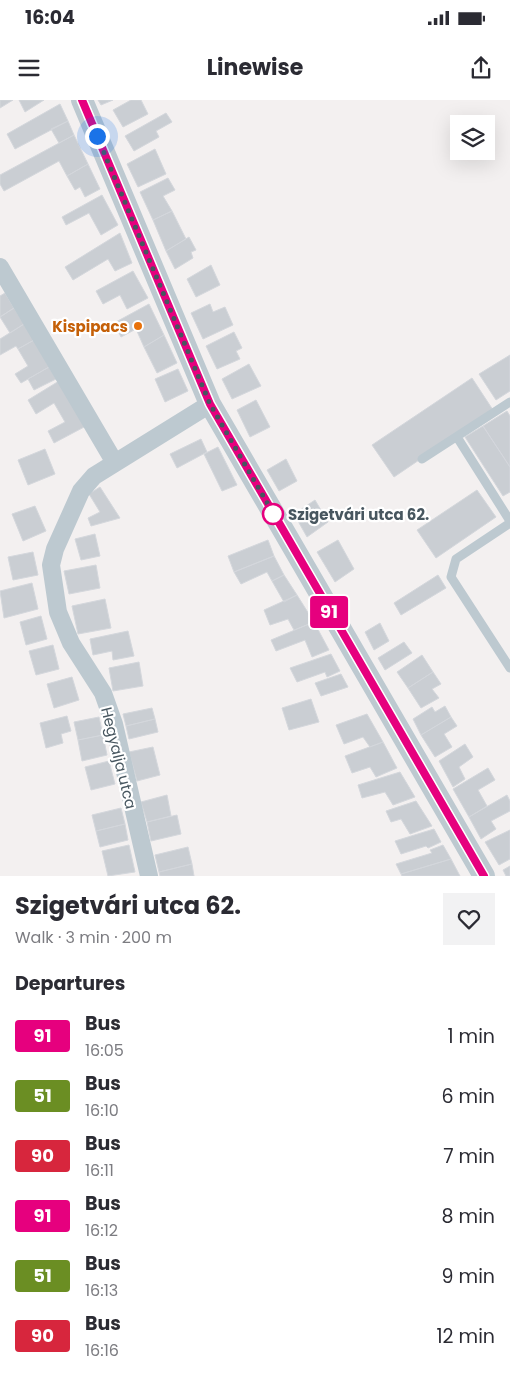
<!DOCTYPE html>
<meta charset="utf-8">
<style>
:root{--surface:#fff;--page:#f2f2f3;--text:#2b2b33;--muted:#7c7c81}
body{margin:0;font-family:Poppins,sans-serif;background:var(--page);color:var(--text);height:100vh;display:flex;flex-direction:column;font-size:19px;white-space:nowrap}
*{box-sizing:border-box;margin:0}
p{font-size:16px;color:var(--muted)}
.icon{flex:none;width:28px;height:28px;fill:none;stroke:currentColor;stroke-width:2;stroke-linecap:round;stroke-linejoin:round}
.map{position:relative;height:776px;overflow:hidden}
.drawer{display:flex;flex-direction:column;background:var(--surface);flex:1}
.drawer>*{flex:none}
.badge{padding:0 10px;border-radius:4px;font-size:18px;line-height:32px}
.controls{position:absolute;left:450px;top:15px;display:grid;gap:10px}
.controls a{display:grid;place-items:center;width:45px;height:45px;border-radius:0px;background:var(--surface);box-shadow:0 5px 20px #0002;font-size:25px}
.you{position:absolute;width:25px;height:25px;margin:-12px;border:4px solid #fff;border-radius:50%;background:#1a73e8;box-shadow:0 0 0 8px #1a73e833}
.map>.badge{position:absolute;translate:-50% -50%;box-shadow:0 0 0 2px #fff}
h2{padding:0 15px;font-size:19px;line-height:45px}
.round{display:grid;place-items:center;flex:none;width:52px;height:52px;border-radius:0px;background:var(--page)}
.headline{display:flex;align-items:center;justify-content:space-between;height:85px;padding:0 15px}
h1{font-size:24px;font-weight:700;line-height:38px}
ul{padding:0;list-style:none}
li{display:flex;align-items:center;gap:15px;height:60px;padding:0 15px}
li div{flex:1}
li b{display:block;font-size:19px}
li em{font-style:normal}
li .badge{min-width:55px;font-weight:700;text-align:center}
.status{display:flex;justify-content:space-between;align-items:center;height:35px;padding:0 25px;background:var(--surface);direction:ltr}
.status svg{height:14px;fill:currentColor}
header{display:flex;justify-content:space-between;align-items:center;height:65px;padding:0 15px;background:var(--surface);font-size:22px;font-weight:700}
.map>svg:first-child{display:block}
.building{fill:#caced3;stroke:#d4d7dc}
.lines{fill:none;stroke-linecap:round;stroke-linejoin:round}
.service{stroke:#bdc9d0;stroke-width:9}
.minor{stroke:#bdc9d0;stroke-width:18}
.tertiary{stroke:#bdc9d0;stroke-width:22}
.line-casing{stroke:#fff;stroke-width:11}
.line{stroke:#e6007e;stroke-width:8}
.walk{stroke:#47565f;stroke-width:5;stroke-dasharray:0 9}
.food-dot{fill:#e8710a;stroke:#fff;stroke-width:2}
.stop-dot{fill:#fff;stroke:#e6007e;stroke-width:2.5}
.labels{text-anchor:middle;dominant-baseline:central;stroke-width:4.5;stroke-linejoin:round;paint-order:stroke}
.food-label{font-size:15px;font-weight:bold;fill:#c56008;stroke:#fff;text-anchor:end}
.stop-label{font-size:15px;font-weight:bold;fill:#47565f;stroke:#fff;text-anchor:start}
.street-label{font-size:15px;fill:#47565f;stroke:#fff}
</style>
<div class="status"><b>16:04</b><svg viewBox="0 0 49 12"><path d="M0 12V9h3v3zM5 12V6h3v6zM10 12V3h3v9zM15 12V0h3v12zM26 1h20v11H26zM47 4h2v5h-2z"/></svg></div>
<header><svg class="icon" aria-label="menu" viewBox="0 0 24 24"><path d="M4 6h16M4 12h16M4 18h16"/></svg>Linewise<svg class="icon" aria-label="share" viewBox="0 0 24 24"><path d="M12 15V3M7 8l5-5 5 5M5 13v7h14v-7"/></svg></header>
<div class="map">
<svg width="510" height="776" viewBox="0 0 510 776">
<rect width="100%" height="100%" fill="#f3f0f0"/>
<path class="building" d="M0,0H13L0,8Z
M19,0H44L25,12Z
M98,0H113L101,5Z
M131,0H141L148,14L123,27L113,10Z
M60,4L68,21L15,49L7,34Z
M166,13L172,22L156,31L159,37L134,51L125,36Z
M68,21L74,35L59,43L51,29Z
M74,35L88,64L67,76L59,61L4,91L0,84V75Z
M155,49L166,74L138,87L127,64Z
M88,64L100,89L85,97L80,87L75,90L67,76Z
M168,78L175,90L163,96L172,111L153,120L140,92Z
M102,95L118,125L101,135L89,113L66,125L62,117Z
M172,111L186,139L166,151L153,120Z
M120,133L132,163L115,171L108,159L73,180L65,167Z
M189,137L196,150L191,152L193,158L175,169L166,151Z
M211,165L220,185L196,197L187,179Z
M133,171L148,198L127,209L120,195L103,204L96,191Z
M5,193L14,208L0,217V196Z
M149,204L164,235L144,247L136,229L121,237L114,223Z
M210,204L213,212L225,207L233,225L203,239L191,213Z
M14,208L24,224L10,233L0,217Z
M24,224L34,240L18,249L16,246L0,255V239Z
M234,232L242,248L236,251L240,259L217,269L206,246Z
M164,235L177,263L157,273L144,247Z
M34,240L49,267L21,283L15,274L28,266L18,249Z
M510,255V291L496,300L479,274Z
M249,264L261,286L232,299L222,279Z
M49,267L56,279L34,290L28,279Z
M178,269L188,291L165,302L155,279Z
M472,278L493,310L394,377L372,345Z
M59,281L86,326L54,343L48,331L65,322L54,303L36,314L28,300Z
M256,300L270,327L250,337L237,310Z
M507,311L510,316V367L483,326Z
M483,326L510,367V392L503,396L465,337Z
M201,339L207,352L177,368L170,354Z
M218,347L237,385L222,391L204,354Z
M45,349L55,374L28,385L18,360Z
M286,359L297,381L279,391L267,370Z
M100,387L120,418L91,426L88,418L100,412L89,394Z
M477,390L496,417L436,458L417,430Z
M315,400L328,422L307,437L294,414Z
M35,406L46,431L23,441L12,414Z
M95,434L100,456L81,460L75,439Z
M268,440L274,456L234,472L228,456Z
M338,440L354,469L335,482L317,452Z
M33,452L38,475L13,480L8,457Z
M274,456L284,475L272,481L267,472L241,484L234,472Z
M96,465L100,488L69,494L64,471Z
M284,475L297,495L284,502L272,481Z
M438,475L446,488L401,515L394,503Z
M32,483L38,509L4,518L0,491Z
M297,495L314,522L294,530L288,519L270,525L264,510Z
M105,499L111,528L78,534L72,506Z
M41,516L47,539L26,545L20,522Z
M314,522L329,550L312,557L305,540L276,551L271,540Z
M380,523L389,541L374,550L365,532Z
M128,531L134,556L113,560L112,551L93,555L90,539Z
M404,542L412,553L385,570L378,558Z
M53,545L59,569L36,575L29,551Z
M331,554L340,571L327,577L325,572L297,582L290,568Z
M422,555L433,572L408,588L397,572Z
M139,562L143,586L113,591L109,568Z
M433,572L441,584L432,589L439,598L421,608L408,588Z
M341,574L348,587L321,596L315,583Z
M72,577L79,600L54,608L47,584Z
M311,599L319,622L289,630L282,608Z
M445,606L451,617L421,635L413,619L432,607L435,612Z
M152,608L155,619L126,626L123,614Z
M367,614L383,642L370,647L363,637L344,644L336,625Z
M67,616L71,631L61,634L63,643L46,648L40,623Z
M99,617L103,635L78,640L74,622Z
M451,617L457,626L444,634L452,647L435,657L421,635Z
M155,619L158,632L129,639L126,626Z
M103,635L107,655L82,661L78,640Z
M383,642L397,668L376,677L370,667L352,673L345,656Z
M465,644L473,657L459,667L465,679L453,687L439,661Z
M153,647L160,675L137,681L129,652Z
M109,661L115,684L91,690L85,667Z
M488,668L495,680L478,690L487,706L469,717L453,689Z
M400,672L415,697L393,705L385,692L362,698L358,685Z
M167,695L171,716L147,722L141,702Z
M507,695L510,701V711L491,721L496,729L481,739L469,717Z
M416,701L432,726L410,734L401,719L391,722L386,711Z
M121,708L125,724L96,731L92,715Z
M177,715L181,734L151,741L147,722Z
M125,724L128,740L100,747L96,731Z
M434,729L441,742L428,748L426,746L401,754L395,741Z
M510,730V759L499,765L485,742Z
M129,745L135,772L108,776L102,751Z
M443,745L451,759L401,774L396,764L432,753L430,750Z
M188,747L192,764L159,772L155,755Z
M451,759L460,776H402L401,774Z
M192,764L194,776H160L159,772Z
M510,766V776H506L503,770Z"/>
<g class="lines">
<path class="service" d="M457,337L510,421
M422,359L510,302
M510,423L456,459L451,477L510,568"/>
<path class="minor" d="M0,167L115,363
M149,776L114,624L103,593L71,543L58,512L51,465L55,449L81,391L94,376L210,304"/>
<path class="tertiary" d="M82,0L210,304L484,776"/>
</g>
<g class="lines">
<defs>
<path id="line" d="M82,0L210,304L484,776"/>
</defs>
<use href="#line" class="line-casing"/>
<use href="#line" class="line"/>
<path class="walk" d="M97,36L210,304L277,420L273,414"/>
</g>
<circle class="food-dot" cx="138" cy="226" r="5"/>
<circle class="stop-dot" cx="273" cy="414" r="10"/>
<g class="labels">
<g class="food-label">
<text x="128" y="226">Kispipacs</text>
</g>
<g class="stop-label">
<text x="288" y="414">Szigetvári utca 62.</text>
</g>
<g class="street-label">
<text transform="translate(119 658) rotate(76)">Hegyalja utca</text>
</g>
</g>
</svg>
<div class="controls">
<a><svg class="icon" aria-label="layers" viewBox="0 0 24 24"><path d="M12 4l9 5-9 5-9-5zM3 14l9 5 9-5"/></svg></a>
</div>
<div class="you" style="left:97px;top:36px"></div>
<b class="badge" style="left:329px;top:512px;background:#e6007e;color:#fff">91</b>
</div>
<section class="drawer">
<div class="headline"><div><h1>Szigetvári utca 62.</h1><p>Walk · 3 min · 200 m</p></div><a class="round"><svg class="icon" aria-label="heart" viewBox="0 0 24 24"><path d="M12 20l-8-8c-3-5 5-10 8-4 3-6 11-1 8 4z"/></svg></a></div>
<h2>Departures</h2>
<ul>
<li><span class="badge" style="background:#e6007e;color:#fff">91</span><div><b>Bus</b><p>16:05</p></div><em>1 min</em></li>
<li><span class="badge" style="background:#6b8e23;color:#fff">51</span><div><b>Bus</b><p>16:10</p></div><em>6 min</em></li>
<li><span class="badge" style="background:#d7263d;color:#fff">90</span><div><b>Bus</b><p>16:11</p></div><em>7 min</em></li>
<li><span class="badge" style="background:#e6007e;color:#fff">91</span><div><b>Bus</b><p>16:12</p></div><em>8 min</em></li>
<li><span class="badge" style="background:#6b8e23;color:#fff">51</span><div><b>Bus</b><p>16:13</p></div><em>9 min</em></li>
<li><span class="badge" style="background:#d7263d;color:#fff">90</span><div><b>Bus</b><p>16:16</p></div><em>12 min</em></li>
</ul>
</section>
